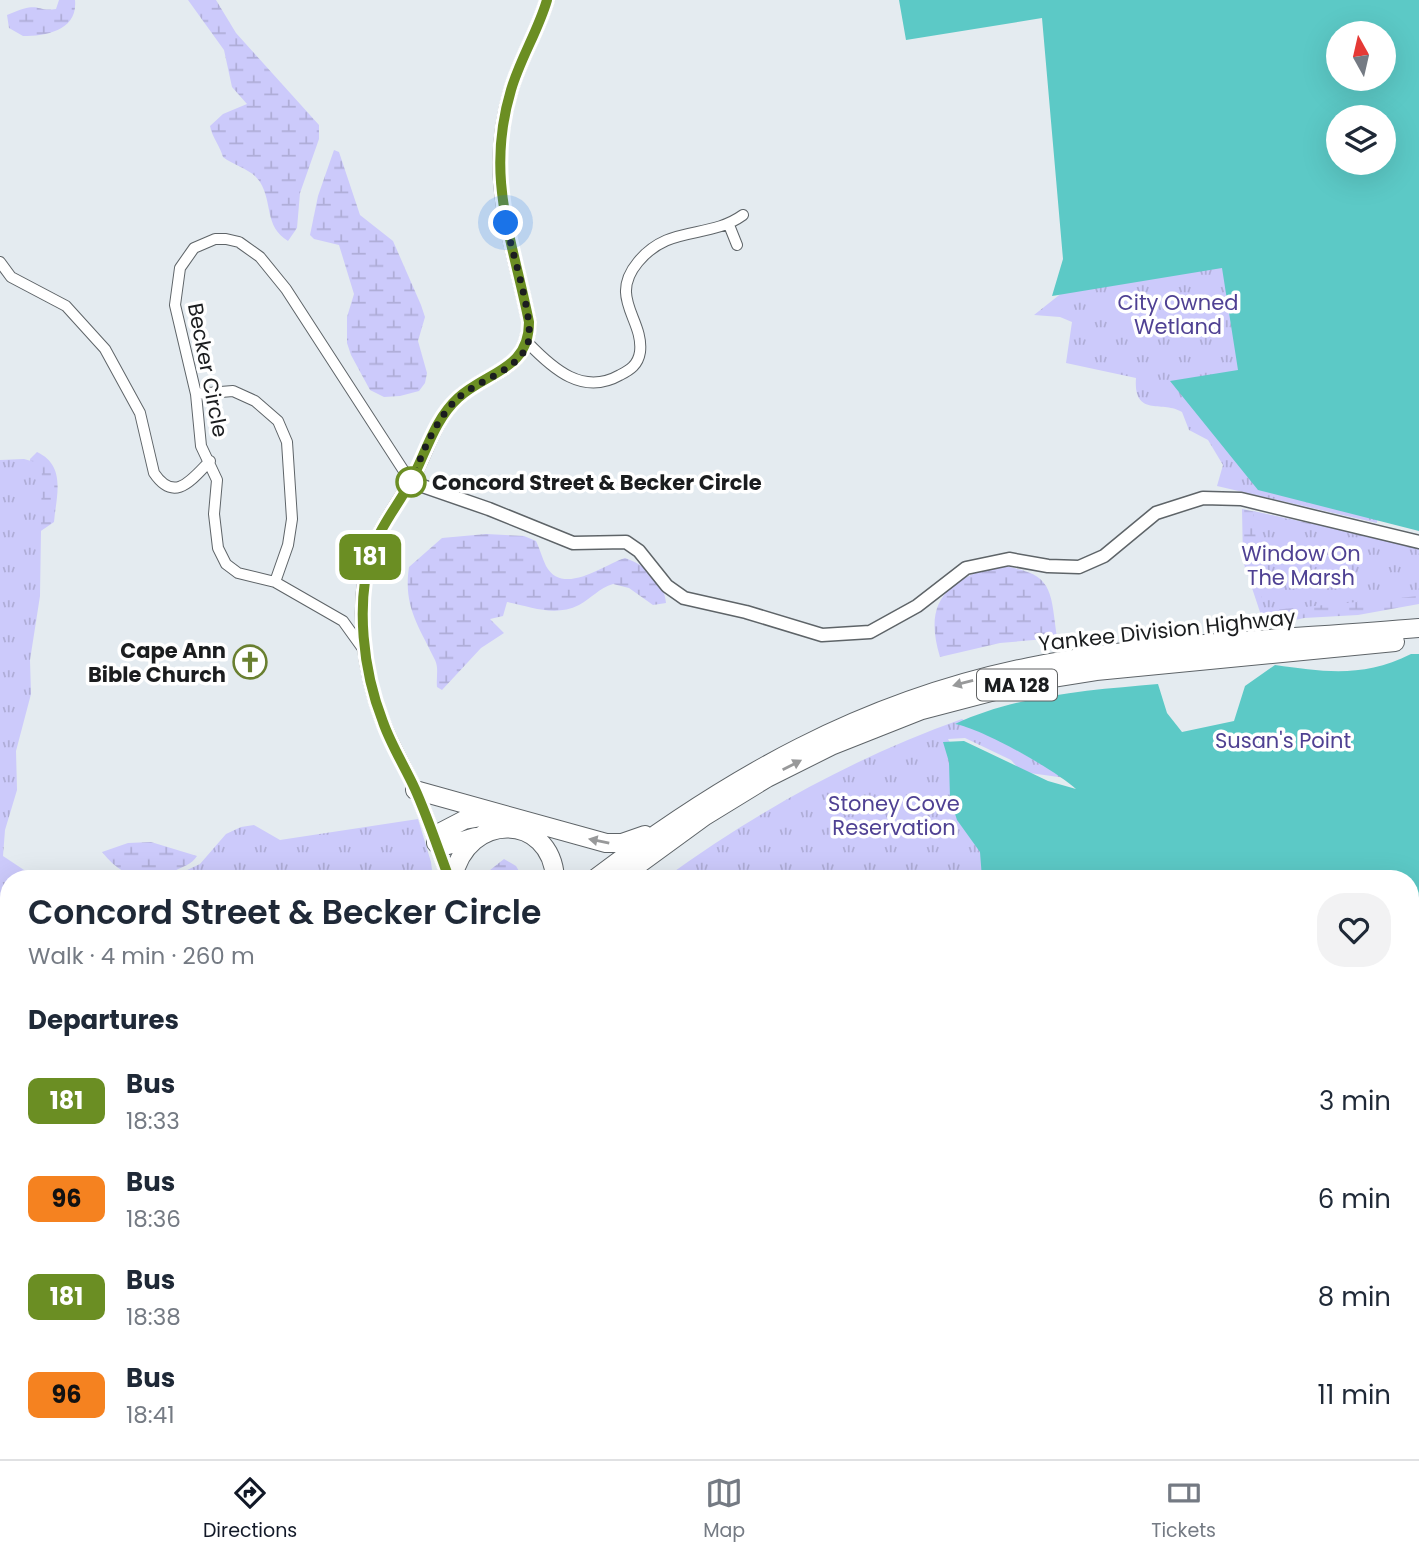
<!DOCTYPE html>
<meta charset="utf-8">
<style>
:root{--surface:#fff;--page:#f2f2f3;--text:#1f2937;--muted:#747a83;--line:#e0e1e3;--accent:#111827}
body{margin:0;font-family:Poppins,sans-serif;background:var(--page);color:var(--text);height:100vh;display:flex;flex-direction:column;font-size:26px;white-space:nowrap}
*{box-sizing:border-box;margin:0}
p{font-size:23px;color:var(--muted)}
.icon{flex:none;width:38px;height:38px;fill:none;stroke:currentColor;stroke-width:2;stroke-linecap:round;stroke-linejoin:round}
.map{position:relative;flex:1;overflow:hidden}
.side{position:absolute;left:0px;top:870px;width:1419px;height:590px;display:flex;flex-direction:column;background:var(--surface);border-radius:28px 28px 0 0;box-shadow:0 7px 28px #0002}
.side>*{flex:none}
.badge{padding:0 14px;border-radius:10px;font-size:24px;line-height:46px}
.needle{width:46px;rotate:352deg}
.fabs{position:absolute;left:1326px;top:21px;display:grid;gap:14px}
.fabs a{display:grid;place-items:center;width:70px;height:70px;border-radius:50%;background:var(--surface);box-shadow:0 7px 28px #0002;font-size:35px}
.you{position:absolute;width:35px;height:35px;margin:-18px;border:5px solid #fff;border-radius:50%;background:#1a73e8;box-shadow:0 0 0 10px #1a73e833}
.map>.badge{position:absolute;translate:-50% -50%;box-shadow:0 0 0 4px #fff}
h2{padding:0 28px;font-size:26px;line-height:63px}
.round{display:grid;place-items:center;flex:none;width:74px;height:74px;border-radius:28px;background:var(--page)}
.headline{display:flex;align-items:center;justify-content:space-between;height:119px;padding:0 28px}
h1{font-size:33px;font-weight:600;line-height:52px}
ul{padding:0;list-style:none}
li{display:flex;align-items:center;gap:21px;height:98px;padding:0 28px}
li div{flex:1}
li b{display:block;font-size:26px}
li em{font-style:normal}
li .badge{min-width:77px;font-weight:700;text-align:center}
.menu{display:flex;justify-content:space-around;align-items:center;height:98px;border-top:2px solid var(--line);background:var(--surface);font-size:19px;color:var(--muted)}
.menu a{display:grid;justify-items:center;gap:4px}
.menu .current{color:var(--accent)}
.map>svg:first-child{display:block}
.forest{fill:url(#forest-firs)}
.wetland{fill:url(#wetland-marsh)}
.park{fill:url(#park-tufts);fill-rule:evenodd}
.water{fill:#5cc9c6;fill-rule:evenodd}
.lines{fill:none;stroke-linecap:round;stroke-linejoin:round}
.minor-casing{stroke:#5e6468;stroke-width:12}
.tertiary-casing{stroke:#5e6468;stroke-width:15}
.secondary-casing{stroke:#5e6468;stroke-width:15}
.motorway-casing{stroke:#5e6468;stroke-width:20}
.minor{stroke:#fff;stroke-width:10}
.tertiary{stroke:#fff;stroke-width:12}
.secondary{stroke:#fff;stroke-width:12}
.motorway{stroke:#fff;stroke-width:18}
.oneway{fill:#98999a}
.line-casing{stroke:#fff;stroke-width:16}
.line{stroke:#6b8e23;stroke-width:10}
.walk{stroke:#1b1d1f;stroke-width:7;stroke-dasharray:0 12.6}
.stop-dot{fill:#fff;stroke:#6b8e23;stroke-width:3.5}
.labels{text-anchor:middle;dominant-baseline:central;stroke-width:7;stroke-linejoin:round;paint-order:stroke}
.shield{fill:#fff;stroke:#5f6162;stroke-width:2}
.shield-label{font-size:19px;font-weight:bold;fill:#1b1d1f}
.park-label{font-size:21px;fill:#4f4193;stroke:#fff}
.street-label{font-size:21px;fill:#1b1d1f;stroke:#fff}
.stop-label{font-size:21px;font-weight:bold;fill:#1b1d1f;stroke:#fff;text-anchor:start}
.poi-label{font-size:21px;font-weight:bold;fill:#1b1d1f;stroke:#fff;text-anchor:end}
</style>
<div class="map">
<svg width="1419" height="1459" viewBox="0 0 1419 1459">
<defs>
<pattern id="forest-firs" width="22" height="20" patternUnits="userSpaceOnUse" patternTransform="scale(1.75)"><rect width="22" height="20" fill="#cccafb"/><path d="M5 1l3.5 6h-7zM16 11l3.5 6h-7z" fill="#afadd7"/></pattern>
<pattern id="wetland-marsh" width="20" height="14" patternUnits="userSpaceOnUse" patternTransform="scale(1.75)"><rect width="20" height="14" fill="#cccafb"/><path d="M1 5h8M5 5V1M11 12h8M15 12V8" fill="none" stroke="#afadd7"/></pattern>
<pattern id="park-tufts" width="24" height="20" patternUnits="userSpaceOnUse" patternTransform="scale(1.75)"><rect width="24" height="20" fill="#cccafb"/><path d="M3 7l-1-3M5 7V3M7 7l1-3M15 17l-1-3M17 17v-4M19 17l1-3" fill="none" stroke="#afadd7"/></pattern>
</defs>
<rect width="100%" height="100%" fill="#e4ebf0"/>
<path class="forest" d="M1006,1451H1073L1071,1459H990Z"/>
<path class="wetland" d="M59,0H75C78,30 47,36 23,36L9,28L7,15C42,0 33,12 56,9Z
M188,0H216L236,33L319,125V139L300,193L297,228L288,241C264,226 273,203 260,182C252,169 234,166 223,157C220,146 212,137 210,126L223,114L247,104L232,87L224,50Z
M334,150L339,152L360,215L393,241L421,305L425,317L418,341L427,373L425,383L419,391L400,396L384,397L370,390L351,355L347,343V317L354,294L339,245L314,239L310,235L318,196Z
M37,452C67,466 56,497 54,522L35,535L30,459Z
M1242,509L1419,546V604L1358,615L1304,618L1265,627L1243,561Z
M486,534L524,536L536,541C540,549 542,558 546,566C563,597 605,564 625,558C645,565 664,580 666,603L653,605L629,588L613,584C599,588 592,598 579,605C555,617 532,607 507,602L503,616L490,619L504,633L481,648L442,690L437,687C436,678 439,668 435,660C419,626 403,607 409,567L442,538Z
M997,565C1054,573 1050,587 1057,638L1000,643L940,657C923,601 947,581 997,565Z
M151,842L197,856C192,864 183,867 174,871C143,883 123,878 102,852L128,843Z
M504,859L516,866L523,878H480Z"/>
<path class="park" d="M1419,0L1385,387L1377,523L1217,486L1223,465L1208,440L1189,430L1182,412C1163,400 1133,418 1136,378L1066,363L1072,322L1060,317L1034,315L1097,265L1291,52ZM1339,33H1384V79H1339ZM1339,117H1384V163H1339Z
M24,459L42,464L40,596L30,660L31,694L16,751L17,790L5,830L3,856L36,878H9L7,1308L0,1304V460Z
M1253,511L1419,550V596L1263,611Z
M962,719L1066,778L1022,772L1011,760L965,738L948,739L1026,878H665C758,811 853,758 962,719Z
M418,819L431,862L433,878H170L200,864L226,834L241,827L254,825L280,840Z
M605,1451H810L794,1459H577V1455Z"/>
<path class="water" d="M899,0H1419V531L1258,490L1170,381L1238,370L1222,268L1052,296L1063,259L1042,18L906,40ZM1339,33H1384V79H1339ZM1339,117H1384V163H1339Z
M1411,654H1419V1459H1169L1163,1451H1410V878H982L980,852L957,820L950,798L949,762L943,742L964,741L1048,781L1076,789C1055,770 983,729 955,724C1017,695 1090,690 1158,684L1167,713L1182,732L1234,721L1245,686L1275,665C1325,672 1363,678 1411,654Z"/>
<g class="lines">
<defs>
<path id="minor" d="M729,225L737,245
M0,262L11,277L66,306L105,349L140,413L154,473C175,504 192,479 210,461
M528,343C553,369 583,396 620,375C630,370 638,365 640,352C644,319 608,298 638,262C669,224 708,240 743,215
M196,394L233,391L255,401L278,421L287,442L292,519L288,545L275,582
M366,653L343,621L275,582L238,573L226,564L218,548L214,514L217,480L201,446L196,394L175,305L180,268L194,248L215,239H226L239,242L260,257L286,289L411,482
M814,1459L831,1451"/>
<path id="tertiary" d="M411,482L489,509L573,543L626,542L639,551L667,586L684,598L746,612L822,635L870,632L917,606L966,568L1009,559L1048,566L1079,567L1104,556L1156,513L1203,498L1241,499L1419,542
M449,878C438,849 428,818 415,789C405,767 392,745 383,722C363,672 354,602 372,550C381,525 398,504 411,481C427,453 434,420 458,398C488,371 529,370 529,322C512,237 484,178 511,90C520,59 538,31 547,0"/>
<path id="secondary" d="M569,1451V1459"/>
<path id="motorway" d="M415,790L606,843H622L645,835
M475,837L445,846L436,843L439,833L464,820L493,815
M453,878C467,811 551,813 555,878
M596,878C729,777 863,701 1029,667C1155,642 1291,639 1419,628
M620,878L705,816L767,778L831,746L922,710L1033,681L1096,671L1395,642
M0,1329L9,1322
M0,1348L9,1341"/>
</defs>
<use href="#minor" class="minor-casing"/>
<use href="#tertiary" class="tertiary-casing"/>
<use href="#secondary" class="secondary-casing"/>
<use href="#motorway" class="motorway-casing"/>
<use href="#minor" class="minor"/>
<use href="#tertiary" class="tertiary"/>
<use href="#secondary" class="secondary"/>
<use href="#motorway" class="motorway"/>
</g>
<defs><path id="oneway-solid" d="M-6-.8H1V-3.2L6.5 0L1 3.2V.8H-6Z" transform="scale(1.75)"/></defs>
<g class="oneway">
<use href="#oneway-solid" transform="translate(963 683) rotate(165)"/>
<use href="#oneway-solid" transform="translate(792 765) rotate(-27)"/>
<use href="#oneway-solid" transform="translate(599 841) rotate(-168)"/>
</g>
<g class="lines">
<defs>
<path id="line" d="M449,878C438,849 428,818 415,789C405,767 391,745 383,722C363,671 355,603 372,550C381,525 399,504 411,481C426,453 434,420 458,398C488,371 529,370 529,322C512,237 485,177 511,90C520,59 538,31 547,0"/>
</defs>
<use href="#line" class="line-casing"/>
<use href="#line" class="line"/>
<path class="walk" d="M411,482C422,454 435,420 457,399C477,380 519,371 528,343C535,320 511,250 506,223"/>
</g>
<defs>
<symbol id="church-ring" viewBox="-11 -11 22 22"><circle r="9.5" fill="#fff" stroke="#697f30" stroke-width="1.5"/><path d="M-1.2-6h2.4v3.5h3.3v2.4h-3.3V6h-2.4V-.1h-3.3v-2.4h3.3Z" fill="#697f30"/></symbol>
</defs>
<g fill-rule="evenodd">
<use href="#church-ring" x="231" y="643" width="38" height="38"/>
</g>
<circle class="stop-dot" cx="411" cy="482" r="14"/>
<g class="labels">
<rect class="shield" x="977" y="669.5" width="80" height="31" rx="5"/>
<g class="shield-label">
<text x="1017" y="685">MA 128</text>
</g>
<g class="park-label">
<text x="1178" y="302">City Owned<tspan x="1178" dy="24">Wetland</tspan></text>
<text x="1301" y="553">Window On<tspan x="1301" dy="24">The Marsh</tspan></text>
<text x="1283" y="740">Susan's Point</text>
<text x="894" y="803">Stoney Cove<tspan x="894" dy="24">Reservation</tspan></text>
</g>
<g class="street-label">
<text transform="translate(208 370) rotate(79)">Becker Circle</text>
<text transform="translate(1167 630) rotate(-6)">Yankee Division Highway</text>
</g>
<g class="stop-label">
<text x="432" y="482">Concord Street &amp; Becker Circle</text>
</g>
<g class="poi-label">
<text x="226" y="650">Cape Ann<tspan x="226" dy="24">Bible Church</tspan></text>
</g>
</g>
</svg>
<div class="fabs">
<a><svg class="needle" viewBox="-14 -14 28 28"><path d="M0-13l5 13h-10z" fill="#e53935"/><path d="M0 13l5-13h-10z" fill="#747a83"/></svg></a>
<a><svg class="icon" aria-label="layers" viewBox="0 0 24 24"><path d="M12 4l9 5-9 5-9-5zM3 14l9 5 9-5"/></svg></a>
</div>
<div class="you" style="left:506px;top:223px"></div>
<b class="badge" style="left:370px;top:557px;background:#6b8e23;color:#fff">181</b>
<section class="side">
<div class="headline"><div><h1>Concord Street &amp; Becker Circle</h1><p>Walk · 4 min · 260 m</p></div><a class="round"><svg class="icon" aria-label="heart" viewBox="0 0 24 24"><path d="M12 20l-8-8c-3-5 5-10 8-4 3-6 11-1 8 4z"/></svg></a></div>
<h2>Departures</h2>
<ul>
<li><span class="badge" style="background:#6b8e23;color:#fff">181</span><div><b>Bus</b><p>18:33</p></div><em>3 min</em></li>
<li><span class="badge" style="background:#f58220;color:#111">96</span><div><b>Bus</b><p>18:36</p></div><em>6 min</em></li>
<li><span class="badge" style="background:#6b8e23;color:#fff">181</span><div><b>Bus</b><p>18:38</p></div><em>8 min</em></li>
<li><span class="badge" style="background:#f58220;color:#111">96</span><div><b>Bus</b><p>18:41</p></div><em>11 min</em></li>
</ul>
</section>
</div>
<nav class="menu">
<a class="current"><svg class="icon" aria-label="directions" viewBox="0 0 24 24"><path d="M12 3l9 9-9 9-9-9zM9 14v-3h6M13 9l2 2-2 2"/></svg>Directions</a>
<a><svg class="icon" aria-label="map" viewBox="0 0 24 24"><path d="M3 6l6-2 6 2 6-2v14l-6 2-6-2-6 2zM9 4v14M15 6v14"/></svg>Map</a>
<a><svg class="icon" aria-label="tickets" viewBox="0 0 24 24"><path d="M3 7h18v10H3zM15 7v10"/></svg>Tickets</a>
</nav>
